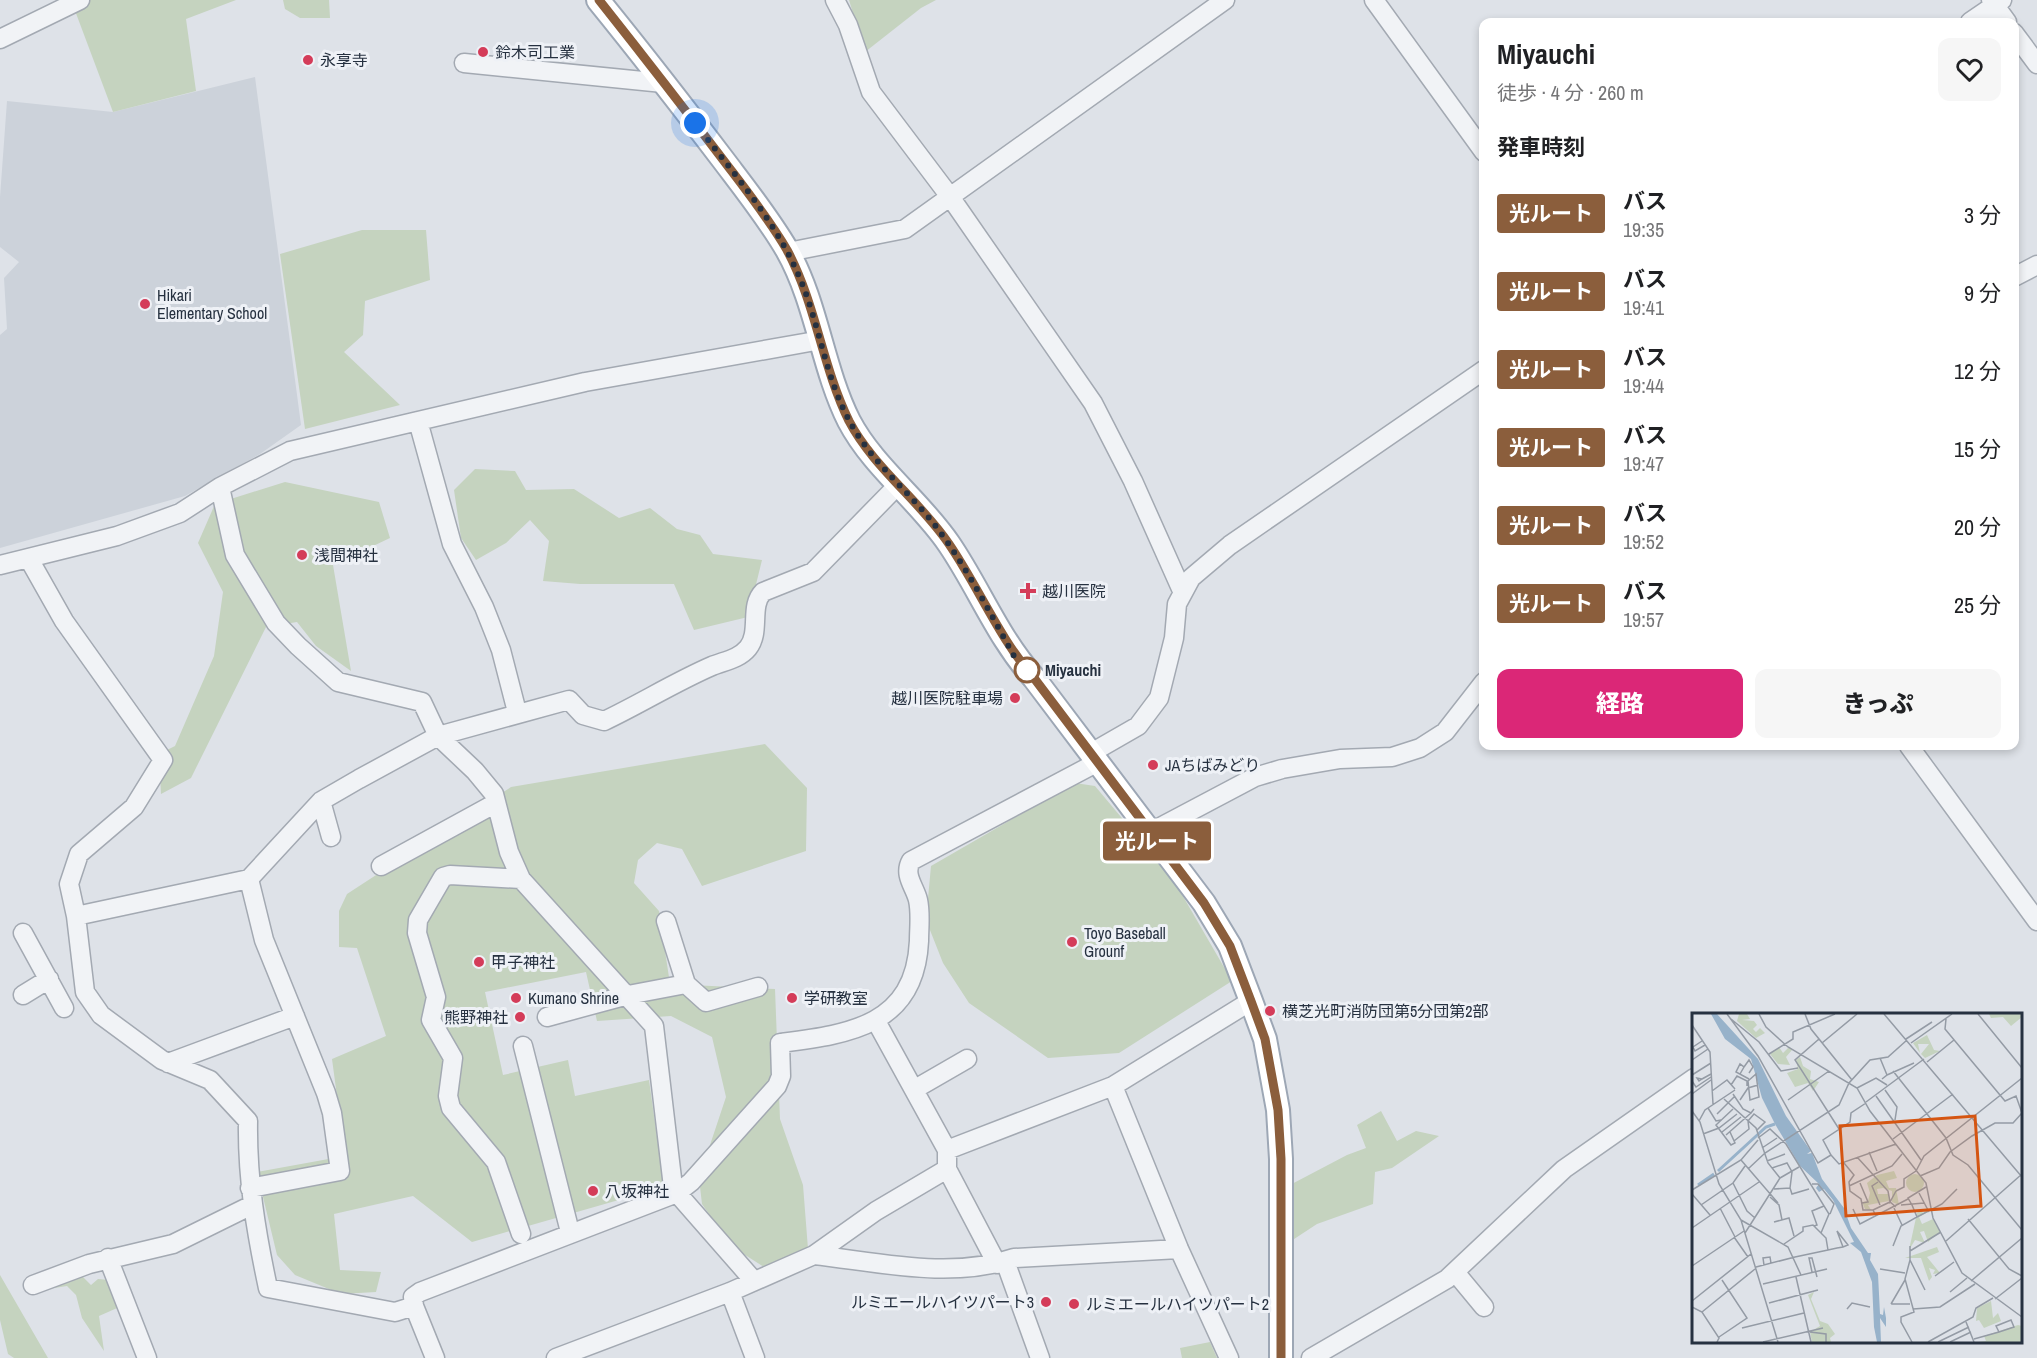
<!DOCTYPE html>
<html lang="ja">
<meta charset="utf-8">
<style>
:root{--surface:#fff;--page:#f6f6f6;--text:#202124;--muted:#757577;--accent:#db2777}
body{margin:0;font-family:"Archivo Narrow","Noto Sans JP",sans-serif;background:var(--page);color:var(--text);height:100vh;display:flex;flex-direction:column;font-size:22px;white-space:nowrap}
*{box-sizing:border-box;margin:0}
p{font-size:20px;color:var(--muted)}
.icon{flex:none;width:33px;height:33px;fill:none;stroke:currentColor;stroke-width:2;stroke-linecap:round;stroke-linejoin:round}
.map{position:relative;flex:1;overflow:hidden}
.side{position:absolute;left:1479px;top:18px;width:540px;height:732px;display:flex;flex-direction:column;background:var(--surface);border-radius:12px;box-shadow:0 3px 9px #0003}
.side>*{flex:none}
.badge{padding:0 12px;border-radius:4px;font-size:21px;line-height:39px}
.you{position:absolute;width:30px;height:30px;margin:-15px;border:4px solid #fff;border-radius:50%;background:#1a73e8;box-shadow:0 0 0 9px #1a73e833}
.map>.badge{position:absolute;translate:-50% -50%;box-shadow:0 0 0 3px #fff}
h2{padding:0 18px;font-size:22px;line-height:54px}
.round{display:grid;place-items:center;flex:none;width:63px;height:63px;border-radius:12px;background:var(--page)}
.summary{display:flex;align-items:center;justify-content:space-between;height:102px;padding:0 18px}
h1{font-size:28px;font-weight:800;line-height:45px}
.primary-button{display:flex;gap:12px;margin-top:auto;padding:12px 18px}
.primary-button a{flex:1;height:69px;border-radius:12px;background:var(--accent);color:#fff;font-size:24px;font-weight:800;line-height:69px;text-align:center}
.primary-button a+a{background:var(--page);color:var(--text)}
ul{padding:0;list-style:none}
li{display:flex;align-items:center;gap:18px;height:78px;padding:0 18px}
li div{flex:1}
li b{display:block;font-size:22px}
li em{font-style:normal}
li .badge{min-width:66px;font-weight:700;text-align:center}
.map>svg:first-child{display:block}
.built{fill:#ccd2da}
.green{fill:#c5d3bf}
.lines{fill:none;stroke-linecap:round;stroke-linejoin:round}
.minor-casing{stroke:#a3a9b2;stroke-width:21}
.major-casing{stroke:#9da7b5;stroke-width:26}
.minor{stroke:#f1f3f6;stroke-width:18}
.major{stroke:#fff;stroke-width:22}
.line-casing{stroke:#fff;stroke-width:14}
.line{stroke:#8b5e3c;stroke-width:9}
.walk{stroke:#263140;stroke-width:6;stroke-dasharray:0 10.8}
.poi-dot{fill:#d43c59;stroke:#eef1f6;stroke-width:2}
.stop-dot{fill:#fff;stroke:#8b5e3c;stroke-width:3}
.labels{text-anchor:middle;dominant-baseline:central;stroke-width:6;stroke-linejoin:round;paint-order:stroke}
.poi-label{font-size:16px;fill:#263140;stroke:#eef1f6;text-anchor:start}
.stop-label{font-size:16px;font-weight:bold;fill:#263140;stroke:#eef1f6;text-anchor:start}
.inset-river{fill:none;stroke:#97b2ca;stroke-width:3}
.inset-road{fill:none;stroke:#949ba5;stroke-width:1.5}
.view{fill:#d55511;fill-opacity:0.15;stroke:#d55511;stroke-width:3}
.inset-edge{fill:none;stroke:#263140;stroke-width:3}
</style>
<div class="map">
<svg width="2037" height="1358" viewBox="0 0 2037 1358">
<rect width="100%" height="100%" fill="#dee2e8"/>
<path class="built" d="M255,77L301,425L260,454L185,496L0,548V335L7,329L4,278L19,262L0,247V197L7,101L113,112Z"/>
<path class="green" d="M71,0H236L186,19L196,91L113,112Z
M283,0H329L330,18H300L285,9Z
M849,0H936L921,8L865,52Z
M362,230H426L430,280L365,301L363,335L344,352L400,405L305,429L280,254Z
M475,469L515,471L526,490L574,489L619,518L650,508L677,529L700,535L713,554L762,560L748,617L694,630L674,584H580L543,581L549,541L530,520L506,543L476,560L461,538L454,490Z
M285,482L379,502L390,538L333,565L351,671L316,646L297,622L266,627L191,778L161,794L159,754L175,746L214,656L223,592L198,543L215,504Z
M765,744L807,788L806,851L702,886L682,849L657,843L638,860L634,883L659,911L670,984L775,989L780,1119L803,1185L808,1249L764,1267L731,1246L702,1204L699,1178L726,1097L712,1037L671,1016L597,1021L586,972L485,992L503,1075L568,1060L575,1096L649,1080L664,1187L472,1242L413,1196L334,1214L340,1270L381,1272L376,1292L341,1294L295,1275L277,1255L257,1172L345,1156L332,1059L386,1036L357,948L339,947V911L347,894L511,787Z
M1075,783L1095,786L1173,879L1232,981L1119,1053L1048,1058L969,1003L943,963L926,920L931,866Z
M1381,1111L1397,1141L1416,1131L1439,1136L1392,1168L1375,1172L1373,1204L1317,1224L1288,1243V1186L1347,1155L1366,1148L1357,1125Z
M70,1264L91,1285L98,1279L121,1281L124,1305L99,1316L104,1351L82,1318L76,1295L67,1286L48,1289Z
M0,1275L48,1358H14L8,1354L0,1320Z
M1210,1342L1217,1358H1182L1180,1348Z"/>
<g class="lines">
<defs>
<path id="minor" d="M835,0L848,25L871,92L951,198L1093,403L1133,481L1183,593
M1374,0L1484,152
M1991,0L2007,22
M1970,22L2002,0
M2014,33L2037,64
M0,39L80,0
M464,63L663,83
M788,252L905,229L1225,0
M2014,277L2037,265
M418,421L452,544L484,607L501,650L517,712
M220,487L235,555L276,623L298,646L338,682L422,702L438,736L475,771L494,794L509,852L521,879L654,1026L673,1187L677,1193L691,1182L777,1086L781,1076L780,1043
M29,559L64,621L163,760L134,807L79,854L69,884L76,916L85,992L101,1015L162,1060L210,1080L248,1121C247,1178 256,1232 268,1288L395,1312L414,1306L435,1358
M0,565L117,536L180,513L220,487L290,451L585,382L821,340
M1909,746L2037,921
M1091,753L1138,726L1159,698L1174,638L1177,604L1191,578L1230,545L1484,370
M321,801L331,837
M1151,832L1255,777L1282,769L1340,759L1392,757L1420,748L1445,732L1484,682
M381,866L496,803
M249,879L264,940L326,1093L332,1113L340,1171L250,1188
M521,879L450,875L443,877L418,920L417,933L436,997L431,1020L453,1058L448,1096L451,1108L496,1162L521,1234
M76,916L249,879L321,801L359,779L438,736L569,700L583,715L604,721C640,704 675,682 712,666C724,661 739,659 748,648C761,632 749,606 763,592L813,572L899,484
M666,921L686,984L706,1002L758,987
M23,933L64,1008
M23,995L49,979
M547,1017L628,995L686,984
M876,1021L947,1150
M781,1043C849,1034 915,1026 919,941C919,928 921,913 918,900C915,887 903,875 911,861L1098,762
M523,1046L570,1232
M168,1063L295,1016
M1113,1086L1179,1249L1229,1358
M915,1089L967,1059
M814,1255C878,1262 951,1280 1014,1258L1179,1249
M108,1258L147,1358
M1005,1261L1040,1358
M997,1264L947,1169V1150L1113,1086L1251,1001
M1455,1272L1484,1307
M33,1285L89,1264L173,1244L252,1205
M730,1292L755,1358
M414,1306L413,1297L420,1292L677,1193L754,1281
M556,1358L730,1292L814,1255L876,1211L947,1169
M1311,1358L1447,1279L1564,1169L1694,1078"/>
<path id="major" d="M598,0C641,53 683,107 724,161C746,190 769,219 787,250C817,303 822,367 849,421C873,467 920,501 949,544C979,588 998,638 1034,678L1204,903L1230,946L1251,1001L1265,1039L1278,1110L1281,1159V1358"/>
</defs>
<use href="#minor" class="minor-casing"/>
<use href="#major" class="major-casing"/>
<use href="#minor" class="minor"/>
<use href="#major" class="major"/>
</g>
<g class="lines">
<defs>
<path id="line" d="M599,0C641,53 683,107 724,161C746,190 769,219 787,250C816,304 822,366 849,421C873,467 920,501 949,544C979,588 999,638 1034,678L1204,903L1230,946L1251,1001L1265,1039L1278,1110L1281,1159V1358"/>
</defs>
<use href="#line" class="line-casing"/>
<use href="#line" class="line"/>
<path class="walk" d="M695,123C733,173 777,222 801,281C820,327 826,379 850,422C871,461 907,490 934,524C965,564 989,611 1014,656L1027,670"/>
</g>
<g class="poi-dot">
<circle cx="483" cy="52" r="6"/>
<circle cx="308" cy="60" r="6"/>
<circle cx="145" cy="304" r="6"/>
<circle cx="302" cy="555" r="6"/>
<path d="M1025 582h6v6h6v6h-6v6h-6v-6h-6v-6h6z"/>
<circle cx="1015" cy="698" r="6"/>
<circle cx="1153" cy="765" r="6"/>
<circle cx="1072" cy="942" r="6"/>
<circle cx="479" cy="962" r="6"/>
<circle cx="516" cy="998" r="6"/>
<circle cx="792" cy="998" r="6"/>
<circle cx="1270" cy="1011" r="6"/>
<circle cx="520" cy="1017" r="6"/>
<circle cx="593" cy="1191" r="6"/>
<circle cx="1046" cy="1302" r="6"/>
<circle cx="1074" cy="1304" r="6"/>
</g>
<circle class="stop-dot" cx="1027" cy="670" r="12"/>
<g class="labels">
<g class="poi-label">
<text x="495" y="52">鈴木司工業</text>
<text x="320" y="60">永享寺</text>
<text x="157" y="295">Hikari<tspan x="157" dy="18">Elementary School</tspan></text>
<text x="314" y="555">浅間神社</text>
<text x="1042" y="591">越川医院</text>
<text x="1003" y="698" text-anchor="end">越川医院駐車場</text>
<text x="1165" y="765">JAちばみどり</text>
<text x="1084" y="933">Toyo Baseball<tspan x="1084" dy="18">Grounf</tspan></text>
<text x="491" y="962">甲子神社</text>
<text x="528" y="998">Kumano Shrine</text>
<text x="804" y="998">学研教室</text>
<text x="1282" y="1011">横芝光町消防団第5分団第2部</text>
<text x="508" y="1017" text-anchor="end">熊野神社</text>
<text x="605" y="1191">八坂神社</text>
<text x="1034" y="1302" text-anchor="end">ルミエールハイツパート3</text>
<text x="1086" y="1304">ルミエールハイツパート2</text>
</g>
<g class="stop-label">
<text x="1045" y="670">Miyauchi</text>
</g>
</g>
<g transform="translate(1692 1013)">
<rect width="330" height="330" fill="#dee2e8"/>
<path d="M47,1H55L58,6L50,7L62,8L65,12L61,16L64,19L68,15L73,20L64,25L45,8ZM297,1H330V4L319,13L311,4L299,5ZM235,22L242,37L248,38L233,45L229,41L237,31H226L228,40L221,30ZM87,34L91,40L97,34L100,37L94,44L98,52L86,51L78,41ZM108,44L111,53L119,58L118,66L127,69L121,78L116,70L103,74L95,60L106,56L104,47ZM202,158L205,165L194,168L197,175H204L207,192L200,189V178L191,175L185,176L186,181H196L197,188L176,192L179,197L173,196L170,189L176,188L178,180L175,170L185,162ZM214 170a9 9 0 1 1 18 0a9 9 0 1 1-18 0ZM234,196L236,199L227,204L230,211L241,206L248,219L236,229L232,218L228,219L233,230L223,227L217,237L225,200L230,197L231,201ZM245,234L247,239L235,244L248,260L241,261L243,257L237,255L240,264L237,268L229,245H213ZM122,279L119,286L128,308L136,311L143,321L138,325L139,329H120L118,319L128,313L116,282ZM299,288L301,305L306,300L309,308L292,315L287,307L284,308L285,295ZM326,312L330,313V329H286L294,328L292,323Z" fill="#c5d3bf"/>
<path d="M19,1H25L66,46L94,103L119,138L115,141L120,140L130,166L152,195L159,215L176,240H179L178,247L186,261L188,301L191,302L192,294L194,305V314L188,305L189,329H185L182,314L180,269L169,239L158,230L162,229L141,187L132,176L127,179L124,175L127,171L108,153L83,111L70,85L59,46L33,26Z" fill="#97b2ca"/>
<path class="inset-river" d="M26,158L74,114L83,111M6,172L22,161"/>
<path class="inset-road" d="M35,1L66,43L126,150L139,142M67,1L74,14L96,34L165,75L178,98L234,170L241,205L270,260L330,304M113,1L119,16L160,67M192,1L330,164M286,1L330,55M39,6L67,29L89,58L106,55M254,6L253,16L313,88L324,83L330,100M0,12L18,39L21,91M127,26L103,47L147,116M214,26L240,9M10,28L1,34L3,38L13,32M130,30L165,1M219,30L260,1M77,41L101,26V19L143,1M188,45L195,62L190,66M0,47L16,36M235,49L262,27M52,54L57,47L61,54L57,60M201,58L254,125L261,142L276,152L330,217M48,61L52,54L48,51L44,59L57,66M64,61L67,84L58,87L56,68ZM0,62L19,50M195,62L222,50M10,66L5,65L7,68L10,66L19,61M0,68L4,74L19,64M39,72L45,63L55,68V73M165,75L184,65L195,72M193,77L205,94L203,107M20,78L35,67L43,76M0,81L19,67M41,81L51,96L59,100L62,96M184,83L229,147M32,86L64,115L76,150L88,165L53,220M48,87L56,75L66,72M96,87L137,58M174,89L232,46M174,90L159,100L158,109L131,127L139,142L147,151L204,131M16,95L24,108L29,107M0,98L8,109L27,171L49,207L86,329M25,101L43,83M7,108L13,97L43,77M30,119L49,104M38,119L43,130L39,132L24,112L41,96M11,121L27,115L45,101M34,122L59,100M66,125L78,116L94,131L137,201L129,220M201,126L261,81M42,128L57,116L56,108L62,101L73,109L65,117M70,135L85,125M177,139L185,158M165,144L196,178L198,189L204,178M49,147L86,190M75,148L93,141M152,150L162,162L157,169L158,178L169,186L171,197H181L184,203M80,155L95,150L100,159L98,175M56,156L73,140L147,92L157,70L178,47L196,44L215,27M224,158L232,143L330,65M228,163L247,155L258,139L280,123L303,110H321L330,100M88,165L107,154M186,169L180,173L188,192M41,170L55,198L63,205M168,170L176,189L170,190M120,171H126L142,191L138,201M157,173L200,153L210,141M82,176L98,175L100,181L117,176M0,177L49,147L66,127M204,178L212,174V166L224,158M227,180L237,199M0,181L18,202M78,184L87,192L90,207M9,192L41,170L53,153M209,192L232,190M220,192L216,185L234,174M28,195L43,224M202,195L210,212M161,196L168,211L216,186M181,197L198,189L204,194M225,204L250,191L265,176M276,206L317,256L330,263M49,207L96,234L109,262M82,209L97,205L102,223M122,213L125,212L120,198L132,193M0,215L67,169M42,224L56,244M254,228L330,161M92,231L111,218V214L121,212L134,225L136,237M201,233L209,213L225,204L220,192M218,233V247L233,277M218,238L249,219M218,247L213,266L222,299L209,304V309L220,329M72,252L71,245L78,244L79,250M0,253L52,218M64,254L103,244L136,237L145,235L151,234L156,232L145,218L151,234M188,256L213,260M120,259L117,245H120L125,264M243,263L262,249M104,264L119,329M279,268L330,225M71,271L135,256M258,279L275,265M303,286L330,265M0,288L59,241M77,290L126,277M199,291L213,267M199,291H218M0,294L10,299L27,325L25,329M155,296L160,290L178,294M221,296L248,294L283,271M10,299L63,256M274,309L282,329M50,315L112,300M118,319L134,321V329M27,324L55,305L30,267M282,326L307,319L322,314L319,307L304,313L307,319M71,329L131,315M236,329L281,304L284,295L301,285M246,329L277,314M258,329L279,319"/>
<path class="view" d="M283,103L289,193L154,203L148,113Z"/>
<rect width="330" height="330" class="inset-edge"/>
</g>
</svg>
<div class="you" style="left:695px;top:123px"></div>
<b class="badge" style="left:1157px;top:841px;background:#8b5e3c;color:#fff">光ルート</b>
<section class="side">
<div class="summary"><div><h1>Miyauchi</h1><p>徒歩 · 4 分 · 260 m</p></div><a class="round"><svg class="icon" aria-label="heart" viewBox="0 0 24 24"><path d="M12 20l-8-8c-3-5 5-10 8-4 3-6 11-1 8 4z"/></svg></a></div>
<h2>発車時刻</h2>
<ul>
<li><span class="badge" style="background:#8b5e3c;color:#fff">光ルート</span><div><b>バス</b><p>19:35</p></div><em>3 分</em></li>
<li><span class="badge" style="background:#8b5e3c;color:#fff">光ルート</span><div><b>バス</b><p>19:41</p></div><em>9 分</em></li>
<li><span class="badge" style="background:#8b5e3c;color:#fff">光ルート</span><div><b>バス</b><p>19:44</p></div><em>12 分</em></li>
<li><span class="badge" style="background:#8b5e3c;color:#fff">光ルート</span><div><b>バス</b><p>19:47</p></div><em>15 分</em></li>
<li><span class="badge" style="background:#8b5e3c;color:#fff">光ルート</span><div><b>バス</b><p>19:52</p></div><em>20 分</em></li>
<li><span class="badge" style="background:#8b5e3c;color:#fff">光ルート</span><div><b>バス</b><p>19:57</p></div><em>25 分</em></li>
</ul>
<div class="primary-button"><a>経路</a><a>きっぷ</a></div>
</section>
</div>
